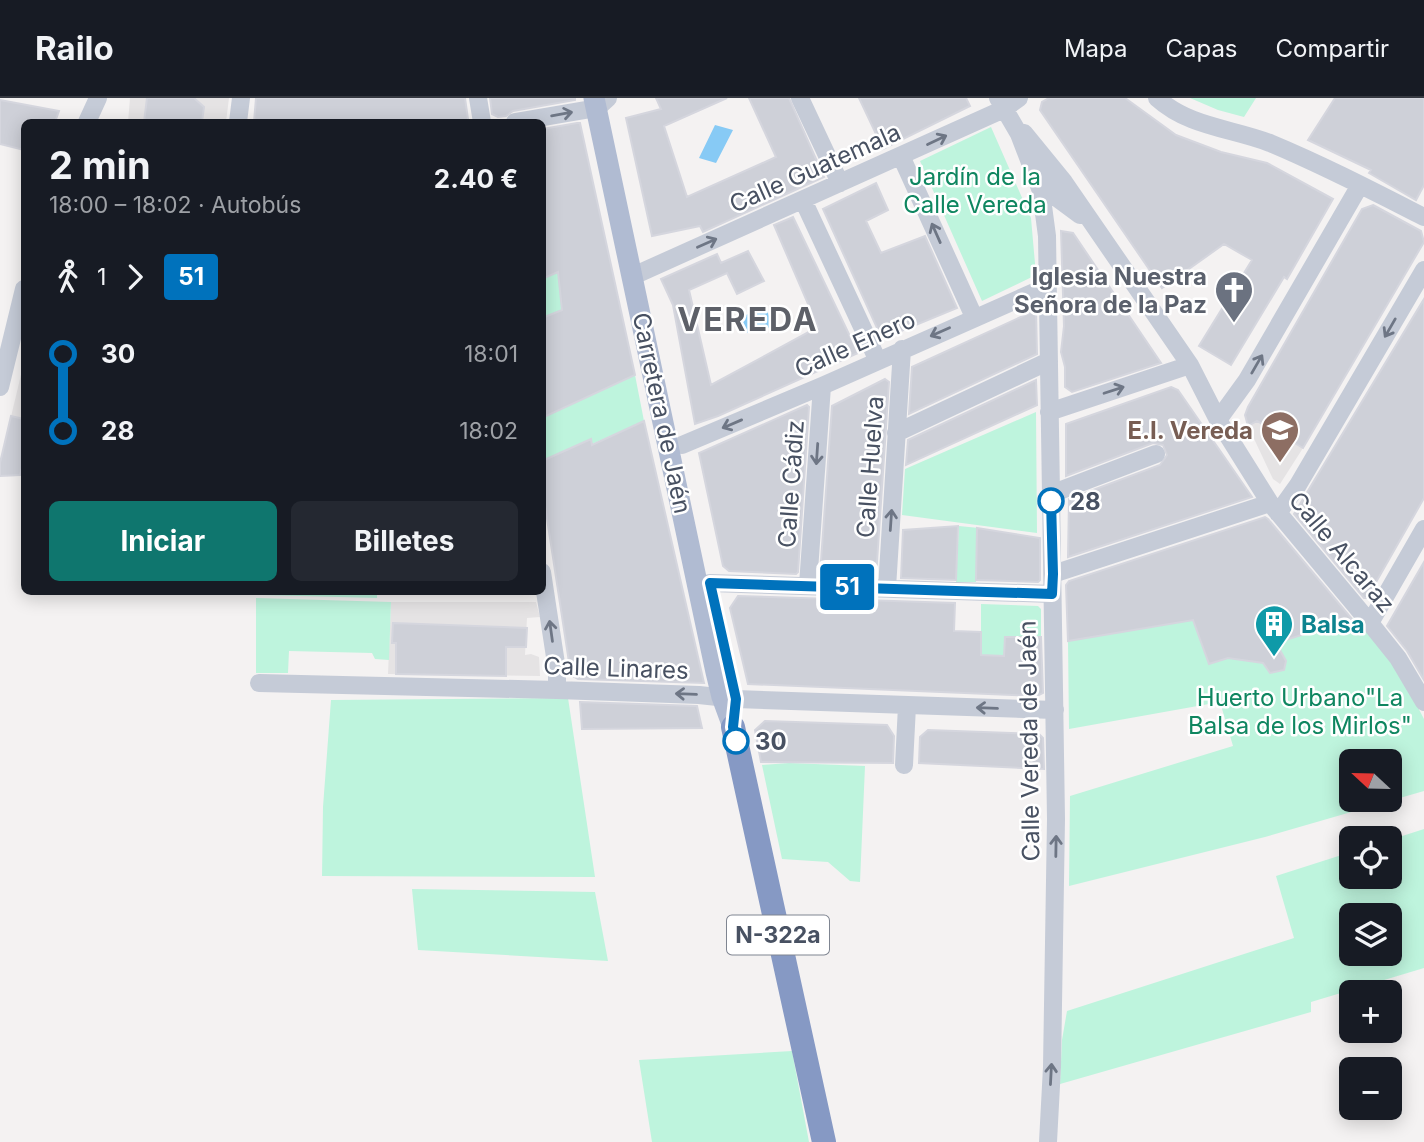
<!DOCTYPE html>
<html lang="es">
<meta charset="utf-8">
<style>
:root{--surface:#171b24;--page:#242831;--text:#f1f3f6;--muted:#9ea1a6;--line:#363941;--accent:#0f766e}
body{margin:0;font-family:Inter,sans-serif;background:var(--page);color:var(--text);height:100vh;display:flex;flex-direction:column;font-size:26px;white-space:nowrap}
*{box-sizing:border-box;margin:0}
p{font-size:23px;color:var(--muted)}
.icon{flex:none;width:38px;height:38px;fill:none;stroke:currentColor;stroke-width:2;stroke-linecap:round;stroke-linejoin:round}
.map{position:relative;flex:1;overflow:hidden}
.side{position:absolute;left:21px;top:21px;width:525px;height:476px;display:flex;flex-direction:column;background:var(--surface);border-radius:10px;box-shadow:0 4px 18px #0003}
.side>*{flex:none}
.badge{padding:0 14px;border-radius:5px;font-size:24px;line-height:46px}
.needle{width:46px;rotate:292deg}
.fabs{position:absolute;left:1339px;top:651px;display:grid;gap:14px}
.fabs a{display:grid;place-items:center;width:63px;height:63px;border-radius:10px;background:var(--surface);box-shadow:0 4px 18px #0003;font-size:35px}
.map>.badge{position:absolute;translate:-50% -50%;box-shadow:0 0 0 4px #fff}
.legs{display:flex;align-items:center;gap:10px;height:77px;padding:0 28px;font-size:23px}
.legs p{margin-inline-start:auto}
.overview{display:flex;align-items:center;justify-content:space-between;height:119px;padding:0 28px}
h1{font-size:38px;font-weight:700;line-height:52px}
.action{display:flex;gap:14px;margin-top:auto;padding:14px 28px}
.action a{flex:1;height:80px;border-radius:10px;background:var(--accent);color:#fff;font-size:28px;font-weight:700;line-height:80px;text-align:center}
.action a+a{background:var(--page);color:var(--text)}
ul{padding:0 28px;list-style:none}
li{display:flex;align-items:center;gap:24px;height:77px;font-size:26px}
li i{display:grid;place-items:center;width:10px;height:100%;margin:0 9px;background:currentColor}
li i::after{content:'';width:18px;height:18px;margin:-9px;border:5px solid;border-radius:50%;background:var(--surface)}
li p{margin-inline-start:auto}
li:first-child i{background:linear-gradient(#0000 50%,currentColor 0)}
li:last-child i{background:linear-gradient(currentColor 50%,#0000 0)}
header{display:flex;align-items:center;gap:42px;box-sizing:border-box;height:98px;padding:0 35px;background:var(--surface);border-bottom:2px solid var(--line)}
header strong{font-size:33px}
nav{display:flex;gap:38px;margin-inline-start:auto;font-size:24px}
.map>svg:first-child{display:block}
.education{fill:#e5e3e4}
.green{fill:#bef4dd;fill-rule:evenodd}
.water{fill:#87caf5}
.building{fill:#ced0d8;stroke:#d5d6de;stroke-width:2}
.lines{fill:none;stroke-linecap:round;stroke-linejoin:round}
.minor{stroke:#c5cbd7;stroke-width:18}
.major{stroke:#b0bbd2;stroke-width:21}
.highway{stroke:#8699c4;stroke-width:24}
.oneway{stroke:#6e7685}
.line-1-casing{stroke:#fff;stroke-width:16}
.line-1{stroke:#0072bc;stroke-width:10}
.stop-1-dot{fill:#fff;stroke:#0072bc;stroke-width:3.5}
.labels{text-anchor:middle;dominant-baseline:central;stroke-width:5;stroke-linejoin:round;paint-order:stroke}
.shield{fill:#fff;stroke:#7f8591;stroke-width:2}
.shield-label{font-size:23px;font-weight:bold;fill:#485162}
.street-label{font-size:24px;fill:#485162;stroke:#fff}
.park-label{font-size:24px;fill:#0f8660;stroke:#fff}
.worship-label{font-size:24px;font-weight:bold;fill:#5b616d;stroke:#fff;text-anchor:end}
.education-label{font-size:24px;font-weight:bold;fill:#785e54;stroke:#fff;text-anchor:end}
.stop-label{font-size:24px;font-weight:bold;fill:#485162;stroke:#fff;text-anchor:start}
.culture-label{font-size:24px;font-weight:bold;fill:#0d838f;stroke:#fff;text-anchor:start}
.district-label{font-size:32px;font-weight:bold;letter-spacing:2px;fill:#5d6068;stroke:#fff}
</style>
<header>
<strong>Railo</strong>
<nav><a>Mapa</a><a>Capas</a><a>Compartir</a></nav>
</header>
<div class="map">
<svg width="1424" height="1044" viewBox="0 0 1424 1044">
<rect width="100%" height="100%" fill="#f4f2f2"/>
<path class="education" d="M130,0H229L226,24H128Z
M24,264V377L0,378V365Z
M1257,323L1303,350L1280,386L1273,381L1248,328Z
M391,504H536L540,519L527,520L525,557L531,556L539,559L540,578L388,576Z"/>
<path class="green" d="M1190,0H1256L1244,19L1218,12Z
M991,29L1031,120L1036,177L982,203L920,63Z
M558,174L562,212L543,220V181Z
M635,277L644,323L592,346L590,341L543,363L542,320Z
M1036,314L1037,435L902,417L905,371Z
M959,428L979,430L976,484H956Z
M261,494H377V500L262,497Z
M256,500L391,504L389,562L375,561L372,555L289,553L288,575H256Z
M981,506L1038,508L1041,511V539H1005L1004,558L981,557Z
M1357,519L1400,575L1424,621V693L1265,739L1069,788L1070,698L1233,648L1220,604L1069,631L1068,543L1193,522L1209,566ZM1351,663H1390V702H1351Z
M568,600L595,779L322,778L323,709L331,602Z
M789,665L865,668L860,784L850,783L828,764L782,761L762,667Z
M1424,731V870L1311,904V914L1060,986L1062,942L1067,913L1294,840L1276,778L1351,754V779H1390V742ZM1351,817H1390V856H1351Z
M412,791L595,794L608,863L418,852Z
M792,953L809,1044H652L639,962Z"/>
<path class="water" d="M715,27L733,32L716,65L699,60Z
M762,207L766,209L770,221L777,225L776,229L771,232L767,228L746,235L740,219L754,214L757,208Z"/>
<path class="building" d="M147,0H194L204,9L202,24H144Z
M256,0H465L468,21L465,24H254Z
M490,0H575V2L513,13L506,18L498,19L492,16Z
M656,0H727L664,28L687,99L776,59L749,0H789L824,79L703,134L700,128L652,138L626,20L661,11Z
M859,0H966L970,8L883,51Z
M1049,0H1125L1176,37L1221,54L1267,65L1333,101L1287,181L1284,179L1231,267L1199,248L1252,162L1224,146L1162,190L1040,12L1042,4Z
M1335,0H1424V87L1416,102L1369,75L1371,72L1308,42Z
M0,2L59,13L55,24H24V52L0,46Z
M577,25H580L635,277L542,320V220L562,212L558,174L542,181V31Z
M876,85L888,112L866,123L881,155L925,138L957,210L882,241L823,111Z
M1373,107L1421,133L1424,144L1303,350L1257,323L1248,328L1245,317L1248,309L1362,111Z
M793,119L858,255L718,318L695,326L673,207L661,181L717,156L721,165L748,153L764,183L737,196L727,175L689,192L711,287L818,229L774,127Z
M1061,133L1073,135L1161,265L1072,294L1065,289V269L1061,254L1064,228Z
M1424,201V400L1367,500H1364L1294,416Z
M1036,212L1037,256L909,316L912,269Z
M885,281L889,284L876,479L820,477L832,308Z
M1036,282L1037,307L906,367L908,342Z
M1171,289L1178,292L1252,399L1068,459L1069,401L1160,367L1167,357L1163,347L1153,345L1066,378V326Z
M807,307L809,309L798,474L796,476L729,473L723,468L699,355Z
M11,318L24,321V363L20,377L0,378V365Z
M644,323L704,585L578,581L571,577L542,388V363L591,341L592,347Z
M1265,419L1268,421L1352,521L1276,545L1286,563L1284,572L1270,575L1263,565L1228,560L1209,566L1193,522L1068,543L1066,487L1069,483Z
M958,428L956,482L901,480L903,432Z
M977,430L1040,440V482L1038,484L976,482Z
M1424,464V582L1407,553L1387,528Z
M738,498L955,505L954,533L981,534V557L1004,558L1005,539H1041L1043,595L1037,598L748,586L730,510Z
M393,525L527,530L526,549H506V578L396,576V545H392Z
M580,604L697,608L702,630L582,631Z
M765,623L887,627L894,638L893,665L761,664L755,632Z
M928,632L1039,636L1043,640L1044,671L919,665L920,639Z"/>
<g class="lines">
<path class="minor" d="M478,0L482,24
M800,0L840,85
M998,0L1019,36L1041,93L1047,138L1056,721L1052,969L1048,1044
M1157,0C1189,29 1231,30 1270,45C1323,67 1373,93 1424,119
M87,24L98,0
M238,24L241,0
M515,24L597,10L608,0
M1024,35L1064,84L1190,267L1218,322L1270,405L1370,525L1398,560L1424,604
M901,58L974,219
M1040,79L1057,100L1080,117
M803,102L878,263
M633,178L1004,11L1019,0
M0,289L24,191
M1049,314L1190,267
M1218,322L1247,282L1360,87
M896,335L1049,263
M682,347L822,288L1048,188
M1051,396L1156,356
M1278,415L1298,387L1424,172
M542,474L557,572V592
M1053,476L1270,405
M710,485L1052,496
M808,487L822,288
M887,490L902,251
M1370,525L1424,431
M259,585L557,592L699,597L736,601L1055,612
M904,667L907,608"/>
<path class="major" d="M594,0L716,574L722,599L733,629"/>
<path class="highway" d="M733,629L824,1044"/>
</g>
<defs><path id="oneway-shaft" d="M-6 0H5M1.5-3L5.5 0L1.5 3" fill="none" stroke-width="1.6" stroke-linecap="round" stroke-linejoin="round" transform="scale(1.75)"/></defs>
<g class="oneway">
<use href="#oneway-shaft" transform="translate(562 16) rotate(-10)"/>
<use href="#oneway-shaft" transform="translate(937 42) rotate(-25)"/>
<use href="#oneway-shaft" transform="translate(936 135) rotate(-114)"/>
<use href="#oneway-shaft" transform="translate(707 145) rotate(-24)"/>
<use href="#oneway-shaft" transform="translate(1390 230) rotate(120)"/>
<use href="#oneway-shaft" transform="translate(940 234) rotate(156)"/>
<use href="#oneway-shaft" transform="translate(1257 266) rotate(-60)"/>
<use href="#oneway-shaft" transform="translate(1114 292) rotate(-18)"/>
<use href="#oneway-shaft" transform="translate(732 326) rotate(157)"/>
<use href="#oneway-shaft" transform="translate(817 356) rotate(94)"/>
<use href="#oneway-shaft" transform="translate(891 422) rotate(-86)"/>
<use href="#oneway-shaft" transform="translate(551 533) rotate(-98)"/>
<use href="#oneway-shaft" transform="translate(686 596) rotate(-178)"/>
<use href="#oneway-shaft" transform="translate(987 610) rotate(-178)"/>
<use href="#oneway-shaft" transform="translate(1056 748) rotate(-89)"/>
<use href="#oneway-shaft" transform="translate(1051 976) rotate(-87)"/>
</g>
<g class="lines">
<defs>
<path id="line-1" d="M736,643L733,629L736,601L710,485L1052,496L1053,476L1051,403"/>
</defs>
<use href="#line-1" class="line-1-casing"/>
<use href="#line-1" class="line-1"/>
</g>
<defs>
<symbol id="church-pin" viewBox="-11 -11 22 30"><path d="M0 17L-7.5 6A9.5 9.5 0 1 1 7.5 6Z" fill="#6b7280" stroke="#fff"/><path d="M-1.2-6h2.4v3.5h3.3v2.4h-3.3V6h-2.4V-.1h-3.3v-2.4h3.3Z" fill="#fff"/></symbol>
<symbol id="school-pin" viewBox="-11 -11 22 30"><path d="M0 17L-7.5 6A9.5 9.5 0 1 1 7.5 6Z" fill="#8d6e63" stroke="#fff"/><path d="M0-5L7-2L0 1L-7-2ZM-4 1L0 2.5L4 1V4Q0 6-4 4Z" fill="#fff"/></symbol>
<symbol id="building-pin" viewBox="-11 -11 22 30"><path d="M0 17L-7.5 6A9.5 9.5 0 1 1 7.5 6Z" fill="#0f9aa8" stroke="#fff"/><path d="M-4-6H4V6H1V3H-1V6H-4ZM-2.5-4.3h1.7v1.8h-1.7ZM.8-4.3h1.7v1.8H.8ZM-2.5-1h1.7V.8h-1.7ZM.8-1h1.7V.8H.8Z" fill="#fff"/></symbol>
</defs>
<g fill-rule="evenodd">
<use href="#church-pin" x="1212" y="170" width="44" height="60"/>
<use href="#school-pin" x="1258" y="310" width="44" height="60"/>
<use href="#building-pin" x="1252" y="504" width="44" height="60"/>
</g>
<g class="stop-1-dot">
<circle cx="1051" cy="403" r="12"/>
<circle cx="736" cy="643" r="12"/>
</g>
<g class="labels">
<rect class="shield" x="727" y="817.5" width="102" height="39" rx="5"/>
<g class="shield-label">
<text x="778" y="837">N-322a</text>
</g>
<g class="street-label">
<text transform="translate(815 70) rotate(-24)">Calle Guatemala</text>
<text transform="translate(855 246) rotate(-24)">Calle Enero</text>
<text transform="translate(662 315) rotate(78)">Carretera de Jaén</text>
<text transform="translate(870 369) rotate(-86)">Calle Huelva</text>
<text transform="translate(791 386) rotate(-86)">Calle Cádiz</text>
<text transform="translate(1342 454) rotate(50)">Calle Alcaraz</text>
<text transform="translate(616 570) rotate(2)">Calle Linares</text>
<text transform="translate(1029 643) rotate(-91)">Calle Vereda de Jaén</text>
</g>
<g class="park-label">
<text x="975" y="78">Jardín de la<tspan x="975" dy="28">Calle Vereda</tspan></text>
<text x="1300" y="599">Huerto Urbano"La<tspan x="1300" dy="28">Balsa de los Mirlos"</tspan></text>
</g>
<g class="worship-label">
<text x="1207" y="178">Iglesia Nuestra<tspan x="1207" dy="28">Señora de la Paz</tspan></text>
</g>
<g class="education-label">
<text x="1253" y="332">E.I. Vereda</text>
</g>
<g class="stop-label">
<text x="1070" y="403">28</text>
<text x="755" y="643">30</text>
</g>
<g class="culture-label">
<text x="1301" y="526">Balsa</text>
</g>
<g class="district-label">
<text x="748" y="221">VEREDA</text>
</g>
</g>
</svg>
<div class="fabs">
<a><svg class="needle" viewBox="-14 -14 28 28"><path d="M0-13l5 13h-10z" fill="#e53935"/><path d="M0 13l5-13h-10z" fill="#9ea1a6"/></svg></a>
<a><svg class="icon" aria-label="locate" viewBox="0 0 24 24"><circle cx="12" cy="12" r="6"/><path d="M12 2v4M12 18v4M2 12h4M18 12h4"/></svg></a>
<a><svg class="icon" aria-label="layers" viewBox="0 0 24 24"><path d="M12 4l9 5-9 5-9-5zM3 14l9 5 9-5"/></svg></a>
<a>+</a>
<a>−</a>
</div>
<b class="badge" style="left:847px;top:489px;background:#0072bc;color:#fff">51</b>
<section class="side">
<div class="overview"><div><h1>2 min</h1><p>18:00 – 18:02 · Autobús</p></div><b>2.40 €</b></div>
<div class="legs"><svg class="icon" aria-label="walk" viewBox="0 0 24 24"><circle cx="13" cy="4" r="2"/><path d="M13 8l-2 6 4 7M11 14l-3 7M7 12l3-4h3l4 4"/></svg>1<svg class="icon" aria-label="forward" viewBox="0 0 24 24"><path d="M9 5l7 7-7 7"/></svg><b class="badge" style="background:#0072bc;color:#fff">51</b></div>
<ul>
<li><i style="color:#0072bc"></i><b>30</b><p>18:01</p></li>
<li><i style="color:#0072bc"></i><b>28</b><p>18:02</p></li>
</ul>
<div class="action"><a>Iniciar</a><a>Billetes</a></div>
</section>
</div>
